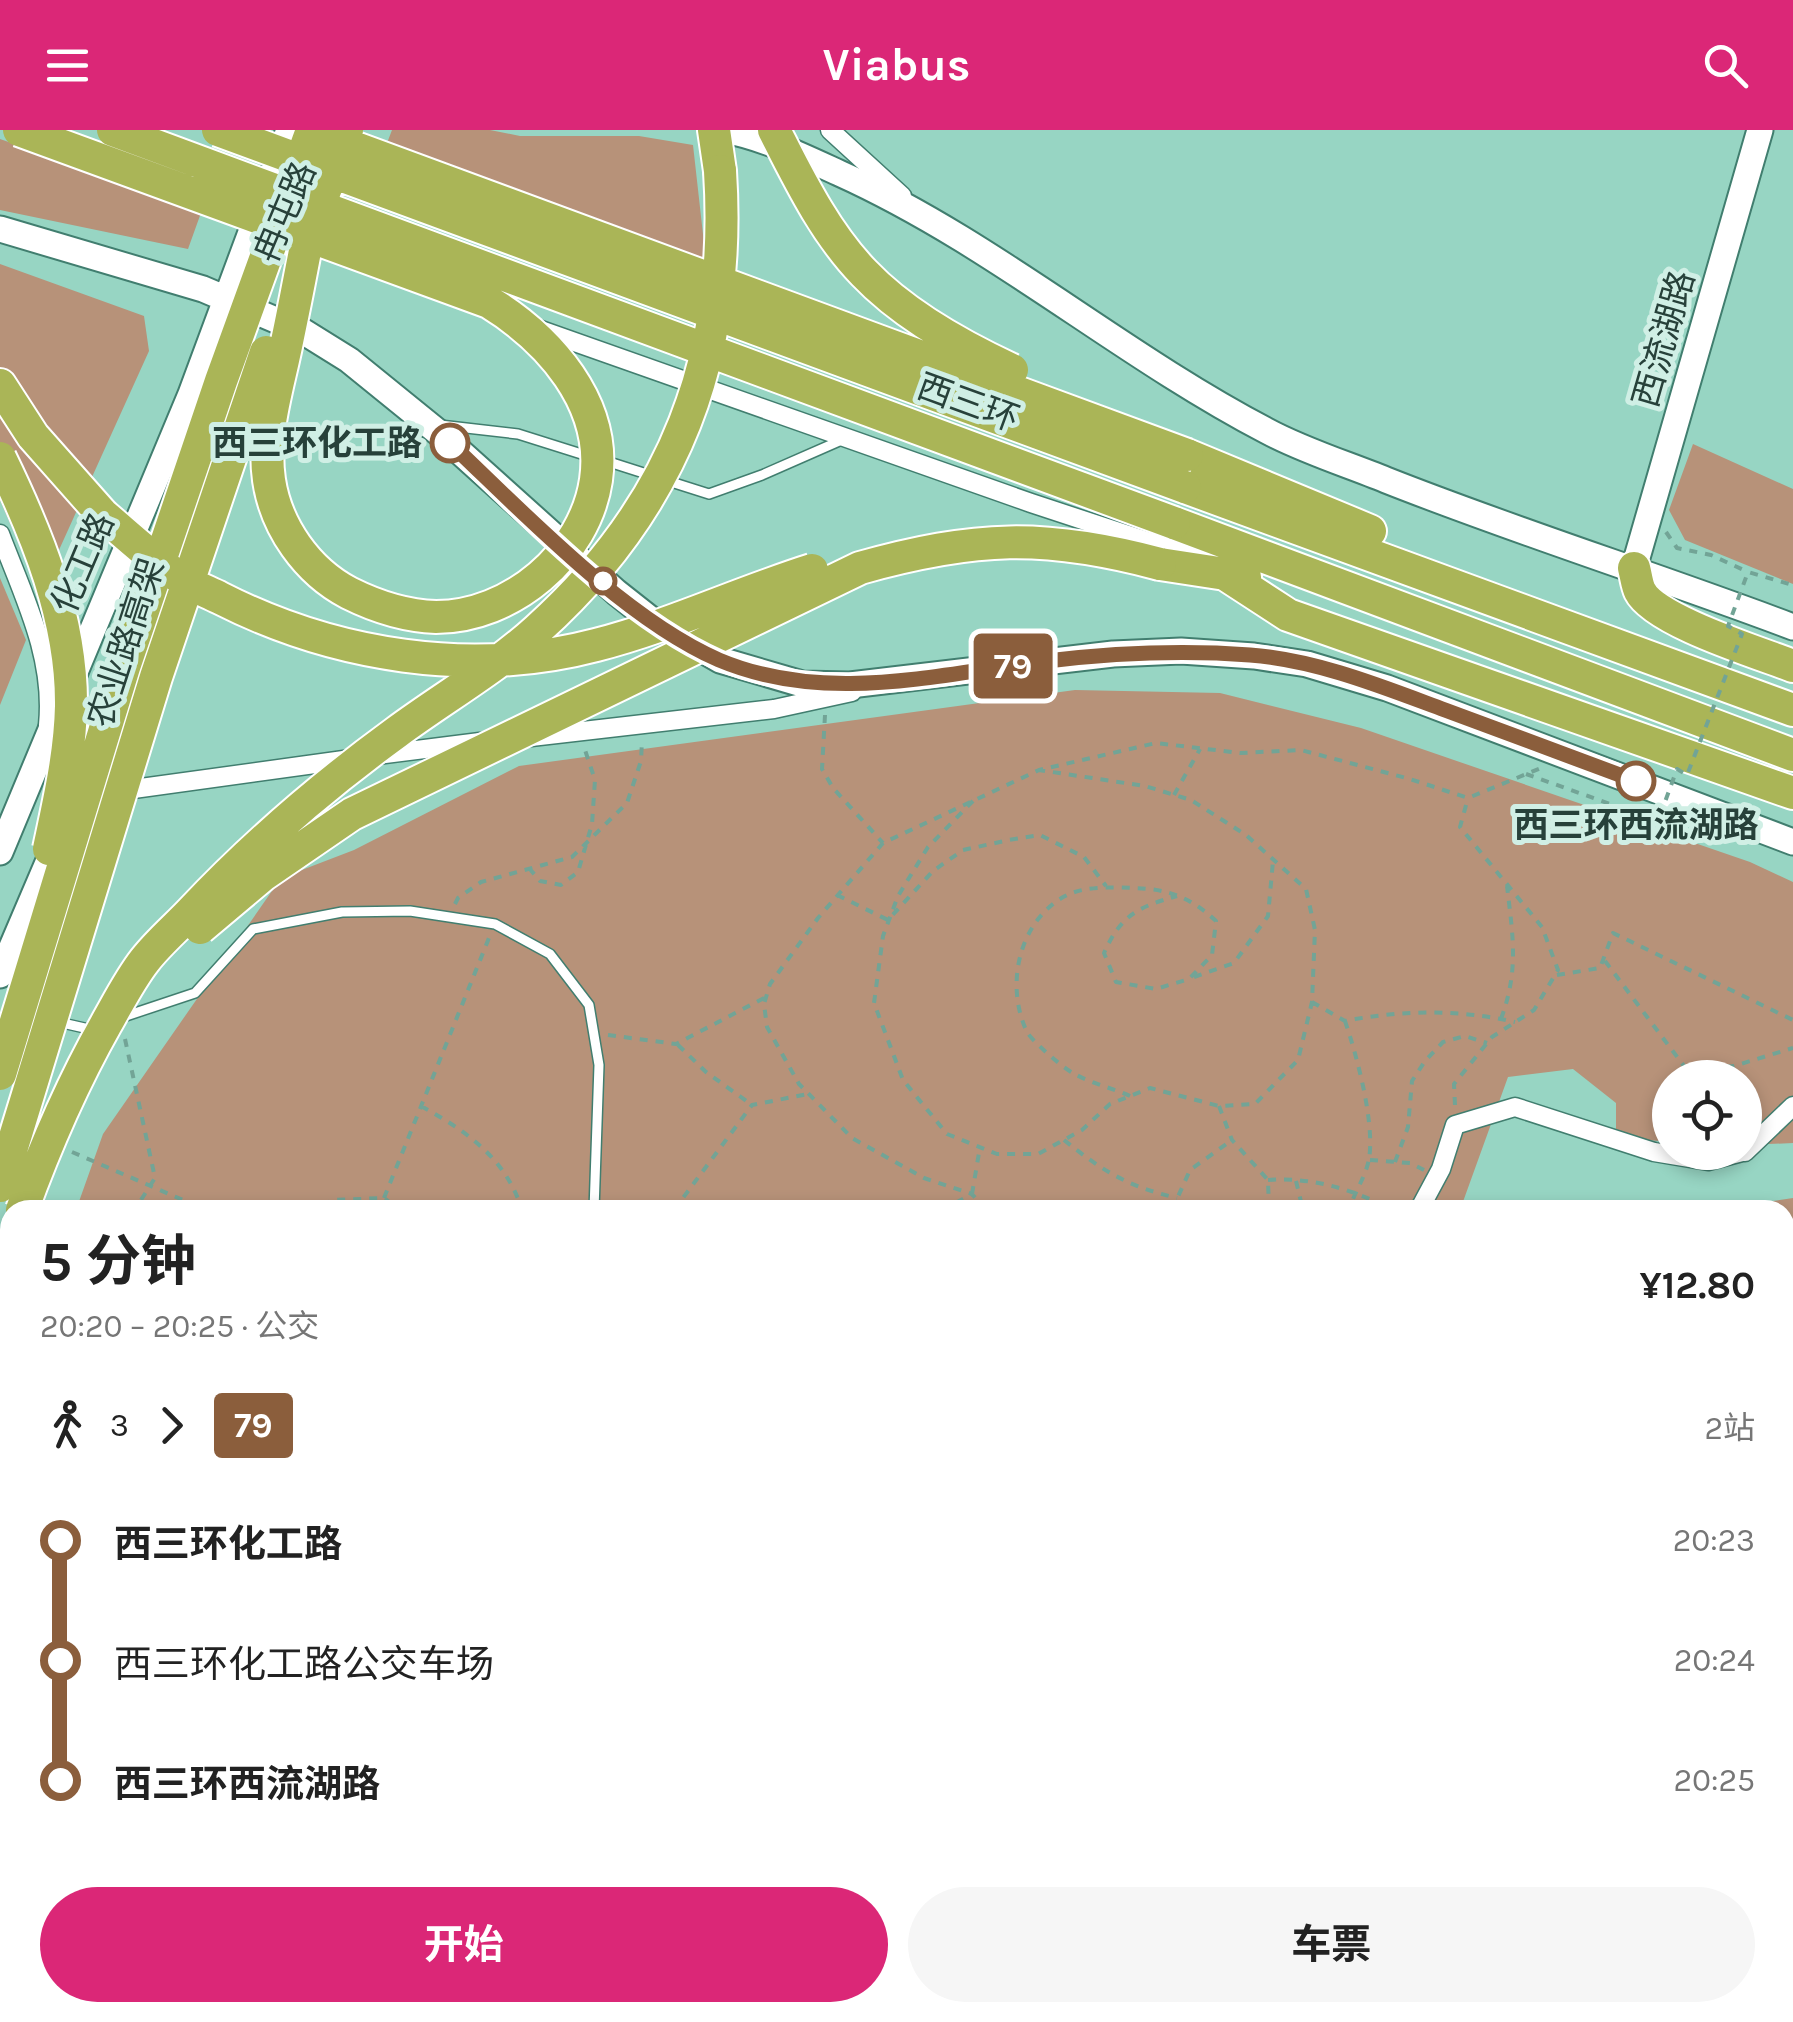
<!DOCTYPE html>
<html lang="zh">
<meta charset="utf-8">
<style>
:root{--surface:#fff;--page:#f6f6f6;--text:#222;--muted:#767676;--accent:#db2777}
body{margin:0;font-family:Karla,"Noto Sans SC",sans-serif;background:var(--page);color:var(--text);height:100vh;display:flex;flex-direction:column;font-size:38px;white-space:nowrap}
*{box-sizing:border-box;margin:0}
p{font-size:32px;color:var(--muted)}
.icon{flex:none;width:55px;height:55px;fill:none;stroke:currentColor;stroke-width:2;stroke-linecap:round;stroke-linejoin:round}
.map{position:relative;flex:1;overflow:hidden}
.drawer{position:absolute;left:0px;top:1070px;width:1795px;height:822px;display:flex;flex-direction:column;background:var(--surface);border-radius:30px 30px 0 0;box-shadow:0 5px 15px #0003}
.drawer>*{flex:none}
.badge{padding:0 20px;border-radius:8px;font-size:35px;line-height:65px}
.tools{position:absolute;left:1652px;top:930px;display:grid;gap:20px}
.tools a{display:grid;place-items:center;width:110px;height:110px;border-radius:50%;background:var(--surface);box-shadow:0 5px 15px #0003;font-size:50px}
.map>.badge{position:absolute;translate:-50% -50%;box-shadow:0 0 0 5px #fff}
.legs{display:flex;align-items:center;gap:15px;height:110px;padding:0 40px;font-size:32px}
.legs p{margin-inline-start:auto}
.headline{display:flex;align-items:center;justify-content:space-between;height:170px;padding:0 40px}
h1{font-size:55px;font-weight:700;line-height:75px}
.cta{display:flex;gap:20px;margin-top:auto;padding:20px 40px}
.cta a{flex:1;height:115px;border-radius:60px;background:var(--accent);color:#fff;font-size:40px;font-weight:700;line-height:115px;text-align:center}
.cta a+a{background:var(--page);color:var(--text)}
ul{padding:0 40px;list-style:none}
li{display:flex;align-items:center;gap:35px;height:120px;font-size:38px}
li i{display:grid;place-items:center;width:15px;height:100%;margin:0 12px;background:currentColor}
li i::after{content:'';width:25px;height:25px;margin:-12px;border:8px solid;border-radius:50%;background:var(--surface)}
li p{margin-inline-start:auto}
li:first-child i{background:linear-gradient(#0000 50%,currentColor 0)}
li:last-child i{background:linear-gradient(currentColor 50%,#0000 0)}
header{display:flex;justify-content:space-between;align-items:center;height:130px;padding:0 40px;background:var(--accent);color:#fff;font-size:45px;font-weight:700}
.map>svg:first-child{display:block}
.green{fill:#b79279}
.water{fill:#d191a9}
.lines{fill:none;stroke-linecap:round;stroke-linejoin:round}
.stream{stroke:#d191a9;stroke-width:5}
.lane-casing{stroke:#417e6f;stroke-width:12}
.street-casing{stroke:#417e6f;stroke-width:21}
.secondary-casing{stroke:#417e6f;stroke-width:29}
.highway-casing{stroke:#fff;stroke-width:36}
.path{stroke:#72a496;stroke-width:4;stroke-dasharray:8 8;stroke-linecap:butt}
.lane{stroke:#fff;stroke-width:9}
.street{stroke:#fff;stroke-width:18}
.secondary{stroke:#fff;stroke-width:25}
.highway{stroke:#aab557;stroke-width:32}
.highway-bridge-casing{stroke:#fff;stroke-width:36;stroke-linecap:butt}
.path-bridge{stroke:#72a496;stroke-width:4;stroke-dasharray:8 8;stroke-linecap:butt}
.highway-bridge{stroke:#aab557;stroke-width:32}
.line-1-casing{stroke:#fff;stroke-width:22}
.line-1{stroke:#8b5e3c;stroke-width:15}
.stop-1-dot{fill:#fff;stroke:#8b5e3c;stroke-width:5}
.labels{text-anchor:middle;dominant-baseline:central;stroke-width:10;stroke-linejoin:round;paint-order:stroke}
.street-label{font-size:35px;fill:#27413a;stroke:#d0efe5}
.stop-label{font-size:35px;font-weight:bold;fill:#27413a;stroke:#d0efe5;text-anchor:end}
</style>
<header><svg class="icon" aria-label="menu" viewBox="0 0 24 24"><path d="M4 6h16M4 12h16M4 18h16"/></svg>Viabus<svg class="icon" aria-label="search" viewBox="0 0 24 24"><circle cx="10" cy="10" r="6"/><path d="M15 15l6 6"/></svg></header>
<div class="map">
<svg width="1793" height="1892" viewBox="0 0 1793 1892">
<rect width="100%" height="100%" fill="#97d5c3"/>
<path class="green" d="M392,0H490L520,6H639L693,15L706,131L384,21Z
M0,9L202,80L188,119L0,80Z
M0,134L144,186L149,221L40,462L0,370Z
M1693,314L1793,359V454L1685,410L1669,380Z
M0,448L26,510L0,575Z
M1075,560L1220,563L1361,598L1750,732L1793,752V1013L1745,1015V948H1670V1012L1616,1007V973L1573,939L1508,947L1460,1080H76L103,1004L281,748L354,720L519,636Z
M1793,1068V1892H0V1295L10,1267V1882H1785V1080H1733L1734,1077Z"/>
<path class="water" d="M0,1144L10,1158V1560L0,1551Z
M1785,1504L1793,1505V1754H1785Z
M382,1883V1882L781,1883L773,1892H718L695,1885L669,1892H377Z"/>
<g class="lines">
<path class="stream" d="M1581,1892V1882"/>
<defs>
<path id="lane" d="M440,295L518,304L591,327
M606,331L653,346
M668,351L709,364L762,345L844,309
M120,888L195,863L253,799L342,782L410,781L495,794L550,824L589,875L599,935L594,1080
M58,892L89,899L96,897
M0,1861L10,1870
M25,1882L36,1892"/>
<path id="street" d="M830,0L902,66
M535,198L1031,373L1204,430
M0,404C23,465 55,527 48,595
M531,607L774,579L852,562
M377,625L480,612
M119,661L351,629
M1745,1022L1793,976
M1419,1080L1441,1039L1455,995L1515,977L1654,1022L1708,1031L1742,1022
M0,1595L10,1598
M1349,1882V1892"/>
<path id="secondary" d="M725,0C765,8 802,26 839,43C992,112 1118,223 1267,301C1304,321 1347,334 1386,350C1520,403 1658,446 1793,497
M0,99L203,159L304,202L349,230L439,303L616,462L654,492L720,530L802,554L850,555L1113,524L1181,521L1254,526L1307,534L1387,558L1793,712
M1634,438L1760,0
M0,722L191,264L289,0
M0,845L59,707"/>
<path id="highway" d="M714,0L720,41
M0,255L33,306L103,385
M1187,325L1370,401
M1185,357L1793,580
M1174,393L1793,625
M1160,434L1245,447
M1634,438C1636,445 1637,455 1640,461C1655,491 1760,523 1793,536
M1225,444L1288,485L1793,663
M0,1149L10,1118"/>
</defs>
<use href="#lane" class="lane-casing"/>
<use href="#street" class="street-casing"/>
<use href="#secondary" class="secondary-casing"/>
<use href="#highway" class="highway-casing"/>
<path class="path" d="M1666,402L1677,418L1711,425L1748,442
M825,585L822,639L833,658L883,713
M1526,644L1658,691
M1174,665L1200,619
M973,671L928,717L898,766L883,806L874,873L903,950L947,1004L997,1024H1038L1082,1000L1110,974L1150,958L1219,976L1255,974L1298,930L1312,872L1315,800L1306,759L1246,705L1191,670L1145,656L1039,640
M529,738L540,751L561,755L578,742L592,694L595,650L585,620
M837,765L888,790L933,741L963,720L1009,710L1040,705L1084,727L1106,756
M455,774L458,768L481,752L572,727L627,673L641,631L642,611
M1605,831L1687,940L1734,936L1793,918
M1557,845L1600,838L1613,803L1793,890
M1194,847L1234,833L1268,786L1273,731
M1312,872L1345,891C1401,880 1459,879 1515,892
M1501,889C1519,840 1513,807 1507,756
M1345,891C1357,926 1375,993 1369,1029C1366,1046 1354,1063 1349,1080
M608,905L676,914L766,867
M125,909L155,1048L139,1073L128,1080
M678,915L706,942L752,975
M1130,966C1112,958 1090,953 1073,943C1063,938 1032,911 1027,902C1005,856 1018,792 1065,766C1084,756 1112,757 1133,758C1169,759 1190,767 1216,791L1212,825L1189,849L1156,859L1116,852L1104,823C1121,785 1138,777 1177,766
M1455,975L1454,954L1492,907L1534,880L1558,840L1542,797L1460,697L1468,668
M421,976C466,1001 506,1028 522,1080
M1219,976L1232,1010L1268,1050L1269,1080
M1064,1010C1104,1042 1127,1056 1177,1068
M72,1022L206,1080
M1370,1030L1410,1033L1424,1040
M1395,1032L1408,997L1412,951L1425,931L1443,912L1465,906L1487,913
M1268,1050C1313,1047 1352,1059 1393,1080
M1296,1051L1303,1080
M972,1064L980,1017
M384,1068L489,808
M307,1080L334,1070L384,1068L400,1080
M674,1080L752,975L808,964
M942,1080L972,1064
M985,1080L972,1064L924,1048L852,1008L799,954L767,897L764,874L770,854L818,788L883,713L1039,640L1156,613L1240,623L1301,620L1410,649L1468,668L1541,638
M1172,1080L1190,1040L1232,1010
M1785,1766L1793,1768
M1785,1839L1793,1842"/>
<use href="#lane" class="lane"/>
<use href="#street" class="street"/>
<use href="#secondary" class="secondary"/>
<use href="#highway" class="highway"/>
<defs>
<path id="highway-bridge" d="M19,0L489,172C549,209 607,273 596,350C585,425 511,487 436,487C405,486 377,477 349,463C307,441 276,397 269,350C263,308 274,270 283,230C292,190 299,151 307,111
M113,0L1174,393
M218,0L1185,357
M774,0C799,49 825,103 864,143C904,185 960,216 1012,240
M323,6L1187,325
M312,96L347,0
M0,328C37,404 72,489 71,576C70,624 59,672 49,719
M103,385C128,406 152,429 179,447C192,456 206,461 220,468C334,526 471,548 596,515C670,496 739,463 812,440
M200,798L263,745L352,684L860,438C975,406 1044,403 1160,434
M0,944L124,537L221,251L312,0
M0,1056L156,547L266,222
M22,1080C46,1014 71,956 106,894C118,873 130,849 145,830C159,812 177,797 192,781C255,714 323,656 397,602C443,568 494,539 537,500C675,376 732,225 720,41"/>
</defs>
<use href="#highway-bridge" class="highway-bridge-casing"/>
<path class="path-bridge" d="M1682,700L1658,691L1677,639L1687,645L1742,504L1728,496L1748,442L1789,454"/>
<use href="#highway-bridge" class="highway-bridge"/>
</g>
<g class="lines">
<defs>
<path id="line-1" d="M450,313C525,384 625,489 719,530C826,575 937,544 1047,531C1114,523 1182,520 1250,525C1317,530 1383,557 1445,580C1509,604 1573,628 1636,651"/>
</defs>
<use href="#line-1" class="line-1-casing"/>
<use href="#line-1" class="line-1"/>
</g>
<g class="stop-1-dot">
<circle cx="450" cy="313" r="18"/>
<circle cx="603" cy="451" r="12"/>
<circle cx="1636" cy="651" r="18"/>
</g>
<g class="labels">
<g class="street-label">
<text transform="translate(285 82) rotate(-67)">冉屯路</text>
<text transform="translate(1664 209) rotate(-74)">西流湖路</text>
<text transform="translate(968 273) rotate(20)">西三环</text>
<text transform="translate(83 433) rotate(-67)">化工路</text>
<text transform="translate(126 513) rotate(-72)">农业路高架</text>
</g>
<g class="stop-label">
<text x="422" y="313">西三环化工路</text>
<text x="1636" y="695" text-anchor="middle">西三环西流湖路</text>
</g>
</g>
</svg>
<div class="tools">
<a><svg class="icon" aria-label="locate" viewBox="0 0 24 24"><circle cx="12" cy="12" r="6"/><path d="M12 2v4M12 18v4M2 12h4M18 12h4"/></svg></a>
</div>
<b class="badge" style="left:1013px;top:536px;background:#8b5e3c;color:#fff">79</b>
<section class="drawer">
<div class="headline"><div><h1>5 分钟</h1><p>20:20 – 20:25 · 公交</p></div><b>¥12.80</b></div>
<div class="legs"><svg class="icon" aria-label="walk" viewBox="0 0 24 24"><circle cx="13" cy="4" r="2"/><path d="M13 8l-2 6 4 7M11 14l-3 7M7 12l3-4h3l4 4"/></svg>3<svg class="icon" aria-label="forward" viewBox="0 0 24 24"><path d="M9 5l7 7-7 7"/></svg><b class="badge" style="background:#8b5e3c;color:#fff">79</b><p>2站</p></div>
<ul>
<li><i style="color:#8b5e3c"></i><b>西三环化工路</b><p>20:23</p></li>
<li><i style="color:#8b5e3c"></i><span>西三环化工路公交车场</span><p>20:24</p></li>
<li><i style="color:#8b5e3c"></i><b>西三环西流湖路</b><p>20:25</p></li>
</ul>
<div class="cta"><a>开始</a><a>车票</a></div>
</section>
</div>
